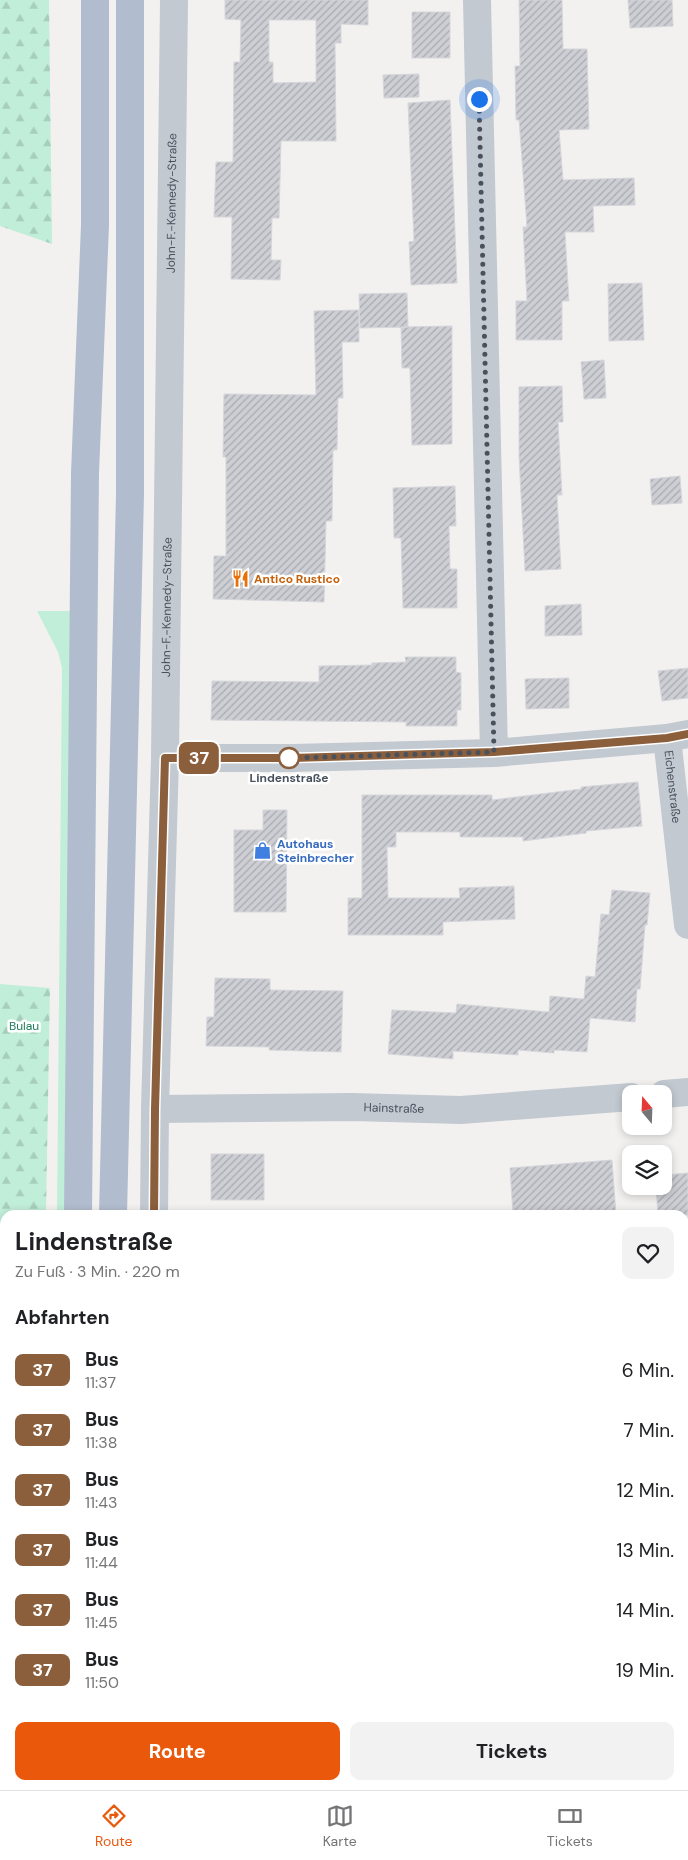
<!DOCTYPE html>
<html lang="de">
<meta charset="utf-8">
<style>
:root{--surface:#fff;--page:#f2f2f2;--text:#202124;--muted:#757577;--line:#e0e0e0;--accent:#ea580c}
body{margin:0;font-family:"DM Sans",sans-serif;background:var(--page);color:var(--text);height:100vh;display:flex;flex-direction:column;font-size:19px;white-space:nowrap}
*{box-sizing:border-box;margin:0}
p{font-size:16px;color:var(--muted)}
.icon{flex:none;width:28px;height:28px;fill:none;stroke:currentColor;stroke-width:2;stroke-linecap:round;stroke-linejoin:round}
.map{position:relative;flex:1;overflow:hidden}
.drawer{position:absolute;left:0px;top:1210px;width:689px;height:580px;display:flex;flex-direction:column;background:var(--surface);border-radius:15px 15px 0 0;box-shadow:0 2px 8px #0003}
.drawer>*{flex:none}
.badge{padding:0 10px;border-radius:8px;font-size:18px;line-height:32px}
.needle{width:32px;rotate:341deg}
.controls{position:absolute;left:622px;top:1085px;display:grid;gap:10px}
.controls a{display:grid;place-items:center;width:50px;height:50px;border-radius:10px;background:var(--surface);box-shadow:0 2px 8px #0003;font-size:25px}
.you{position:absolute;width:25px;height:25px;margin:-12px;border:4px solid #fff;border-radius:50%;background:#1a73e8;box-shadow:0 0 0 8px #1a73e833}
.map>.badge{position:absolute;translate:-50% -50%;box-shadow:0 0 0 2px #fff}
h2{padding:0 15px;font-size:19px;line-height:45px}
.round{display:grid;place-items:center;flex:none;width:52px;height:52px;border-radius:10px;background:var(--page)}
.summary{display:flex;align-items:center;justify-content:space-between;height:85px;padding:0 15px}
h1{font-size:24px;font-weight:700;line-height:38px}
.button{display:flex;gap:10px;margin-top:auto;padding:10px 15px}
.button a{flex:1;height:58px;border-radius:10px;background:var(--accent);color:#fff;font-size:20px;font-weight:700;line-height:58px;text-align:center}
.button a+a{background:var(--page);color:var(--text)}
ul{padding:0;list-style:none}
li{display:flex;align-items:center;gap:15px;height:60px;padding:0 15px}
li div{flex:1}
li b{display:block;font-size:19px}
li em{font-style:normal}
li .badge{min-width:55px;font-weight:700;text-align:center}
.tab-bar{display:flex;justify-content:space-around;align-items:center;height:70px;border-top:1px solid var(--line);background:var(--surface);font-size:14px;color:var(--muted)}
.tab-bar a{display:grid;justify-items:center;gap:2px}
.tab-bar .active{color:var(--accent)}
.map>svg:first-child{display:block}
.green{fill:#c1eed8}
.forest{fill:url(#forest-firs)}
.park{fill:url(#park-crowns)}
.building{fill:url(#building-hatch);stroke:#d5d6db;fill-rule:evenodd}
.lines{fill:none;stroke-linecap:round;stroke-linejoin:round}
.minor{stroke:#c2c9d1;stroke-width:28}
.major{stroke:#b1bcce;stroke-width:28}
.line-casing{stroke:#fff;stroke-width:11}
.line{stroke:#8b5e3c;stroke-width:8}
.walk{stroke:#49515d;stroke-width:5;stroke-dasharray:0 9}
.stop-dot{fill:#fff;stroke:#8b5e3c;stroke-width:2.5}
.labels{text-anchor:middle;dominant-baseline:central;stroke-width:5;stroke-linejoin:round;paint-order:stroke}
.street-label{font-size:12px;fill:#49515d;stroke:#fff}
.food-label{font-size:12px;font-weight:bold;fill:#c56008;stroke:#fff;text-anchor:start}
.stop-label{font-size:12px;font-weight:bold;fill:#49515d;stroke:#fff}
.shop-label{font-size:12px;font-weight:bold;fill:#366cbe;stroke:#fff;text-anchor:start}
.park-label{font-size:12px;fill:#1c7c59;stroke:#fff}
</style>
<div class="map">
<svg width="688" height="1790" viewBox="0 0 688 1790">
<defs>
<pattern id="forest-firs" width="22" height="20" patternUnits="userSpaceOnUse" patternTransform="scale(1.25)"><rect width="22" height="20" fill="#c1eed8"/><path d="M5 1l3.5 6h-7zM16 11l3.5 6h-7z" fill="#a7cebc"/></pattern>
<pattern id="park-crowns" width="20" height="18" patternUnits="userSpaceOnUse" patternTransform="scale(1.25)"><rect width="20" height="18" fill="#c1eed8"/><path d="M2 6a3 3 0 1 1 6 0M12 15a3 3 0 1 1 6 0" fill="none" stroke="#a7cebc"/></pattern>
<pattern id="building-hatch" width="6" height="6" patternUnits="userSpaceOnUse" patternTransform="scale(1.25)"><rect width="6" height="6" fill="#cdcfd4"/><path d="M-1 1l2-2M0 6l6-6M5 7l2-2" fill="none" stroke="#a8aaaf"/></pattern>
</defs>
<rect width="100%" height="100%" fill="#f3f1f0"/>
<path class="green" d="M37,611H71L65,1215H57L62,668L58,652Z"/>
<path class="forest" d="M0,0H49L52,244L0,226Z
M0,984L50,988L46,1215H5V1790H0Z"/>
<path class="park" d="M0,1222H5V1753L0,1790Z"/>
<path class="building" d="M225,0H368V25L341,24V43H335L336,141H281L279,218H272L271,260H281L280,280L231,279L232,217H214L216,162H233L234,62H240L241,20L225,19ZM269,20H316V82L273,83V62H269Z
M519,0H562L563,49H587L589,129L559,130L563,180L634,178L635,205L593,206L594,232H565L569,301H562V340H516V301H527L523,227H527L519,120H516L515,66H520Z
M628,0H672L673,26L630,28Z
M412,12H450V58H412Z
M419,74V97L384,98L383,75Z
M450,100L457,283L411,285L409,242L414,241L408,103Z
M642,283L644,340L609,341L608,284Z
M407,293L408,327L360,328L359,294Z
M359,310V342H342L343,398H338L337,450H333L332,521H326L324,602L213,599L214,556H226V457H223L224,394L316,395L314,311Z
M452,326V444L412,445L410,368H402L401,327Z
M604,360L606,398L584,399L581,362Z
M562,386L563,422H558L562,495H557L561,569L525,571L519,457V387Z
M680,476L682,503L652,505L650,479Z
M455,486L456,526H449L450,569H457V608H403L401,538H394L393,488Z
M581,604L582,635L545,636V606Z
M405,657H456V672L461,673V710H457V726H406V722L211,720L212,681L319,682V666L372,665V663L406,662Z
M688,668V698L662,701L658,671Z
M569,678V708L526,709L525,679Z
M638,782L642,826L586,831V833L523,841V837H460V832H396V847H387L388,898H460L459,888L514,886L515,919L443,922V935H348V898H362V795H492V800L581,789V787Z
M263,810H287L286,912H234V830H263Z
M612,890L650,893L647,925H645L640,989H637L635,1022L590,1018L587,1052L554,1050V1053L518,1050V1055L453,1051V1059L388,1054L392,1010L456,1013L457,1004L549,1012L550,996L584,999L586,976L595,977L601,914L609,915Z
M215,978L270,979V990L343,991L341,1052L269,1050V1047L206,1046L207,1017H214Z
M211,1154H264V1200H211Z
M612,1160L616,1215H513L510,1168Z
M688,1173V1215H658L656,1186H664V1175Z"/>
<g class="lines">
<g class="minor">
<path d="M477,0L494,753"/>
<path id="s1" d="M667,738L688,925"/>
<path d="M165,758H292L494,753L667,738L688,734"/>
<path d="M664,1094L688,1092"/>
<path id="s2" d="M155,1109L352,1107L461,1110L631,1097"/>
<path id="s3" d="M154,1215L155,1109L165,758L174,0"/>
<path d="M126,1790V1785"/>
</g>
<path class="major" d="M78,1215L85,473L95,225V0
M113,1215L130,494V0
M48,1790L49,1785
M84,1790L85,1785"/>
</g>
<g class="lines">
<defs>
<path id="line" d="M154,1215L155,1109L165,758H292L494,752L667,738L688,734"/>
</defs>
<use href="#line" class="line-casing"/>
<use href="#line" class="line"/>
<path class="walk" d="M289,758L494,752L479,99"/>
</g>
<defs>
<symbol id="restaurant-bare" viewBox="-9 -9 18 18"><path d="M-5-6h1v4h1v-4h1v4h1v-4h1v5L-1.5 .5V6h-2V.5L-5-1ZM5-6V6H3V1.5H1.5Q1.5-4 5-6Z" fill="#e8710a" stroke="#fff" stroke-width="2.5" paint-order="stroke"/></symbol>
<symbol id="shop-bare" viewBox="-9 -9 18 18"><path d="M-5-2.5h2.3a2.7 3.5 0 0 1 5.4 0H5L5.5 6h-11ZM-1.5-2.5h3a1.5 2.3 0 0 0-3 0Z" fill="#3f7fe0" stroke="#fff" stroke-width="2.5" paint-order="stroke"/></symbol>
</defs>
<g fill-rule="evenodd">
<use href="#restaurant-bare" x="228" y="566" width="25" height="25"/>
<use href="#shop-bare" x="250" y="838" width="25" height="25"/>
</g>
<circle class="stop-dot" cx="289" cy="758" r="10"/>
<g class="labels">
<g class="street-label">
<text stroke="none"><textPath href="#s3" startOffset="1012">John-F.-Kennedy-Straße</textPath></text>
<text stroke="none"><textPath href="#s3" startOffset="608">John-F.-Kennedy-Straße</textPath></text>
<text stroke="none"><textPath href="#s1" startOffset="49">Eichenstraße</textPath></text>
<text stroke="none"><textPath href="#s2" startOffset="239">Hainstraße</textPath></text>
</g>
<g class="food-label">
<text x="254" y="579">Antico Rustico</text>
</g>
<g class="stop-label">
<text x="289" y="778">Lindenstraße</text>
</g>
<g class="shop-label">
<text x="277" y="844">Autohaus<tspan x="277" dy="14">Steinbrecher</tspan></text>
</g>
<g class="park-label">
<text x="24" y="1026">Bulau</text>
</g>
</g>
</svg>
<div class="controls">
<a><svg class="needle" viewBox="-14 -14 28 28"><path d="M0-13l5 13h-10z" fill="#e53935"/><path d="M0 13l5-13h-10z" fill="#757577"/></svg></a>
<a><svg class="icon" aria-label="layers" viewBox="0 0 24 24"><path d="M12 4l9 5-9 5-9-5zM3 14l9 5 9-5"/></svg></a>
</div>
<div class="you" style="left:479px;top:99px"></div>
<b class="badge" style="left:199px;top:758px;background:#8b5e3c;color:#fff">37</b>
<section class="drawer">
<div class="summary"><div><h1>Lindenstraße</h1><p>Zu Fuß · 3 Min. · 220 m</p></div><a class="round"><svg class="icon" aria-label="heart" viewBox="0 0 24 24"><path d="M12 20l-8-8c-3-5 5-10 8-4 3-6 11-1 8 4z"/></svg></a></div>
<h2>Abfahrten</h2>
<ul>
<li><span class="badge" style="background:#8b5e3c;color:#fff">37</span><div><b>Bus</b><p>11:37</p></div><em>6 Min.</em></li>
<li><span class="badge" style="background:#8b5e3c;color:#fff">37</span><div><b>Bus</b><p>11:38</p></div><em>7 Min.</em></li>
<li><span class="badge" style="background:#8b5e3c;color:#fff">37</span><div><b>Bus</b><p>11:43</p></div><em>12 Min.</em></li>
<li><span class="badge" style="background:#8b5e3c;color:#fff">37</span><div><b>Bus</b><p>11:44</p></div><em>13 Min.</em></li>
<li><span class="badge" style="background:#8b5e3c;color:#fff">37</span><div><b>Bus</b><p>11:45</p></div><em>14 Min.</em></li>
<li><span class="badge" style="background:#8b5e3c;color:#fff">37</span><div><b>Bus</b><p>11:50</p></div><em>19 Min.</em></li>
</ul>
<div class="button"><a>Route</a><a>Tickets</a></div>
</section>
</div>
<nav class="tab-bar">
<a class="active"><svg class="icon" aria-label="directions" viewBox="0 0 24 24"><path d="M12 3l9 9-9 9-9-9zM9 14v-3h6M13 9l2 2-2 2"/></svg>Route</a>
<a><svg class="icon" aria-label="map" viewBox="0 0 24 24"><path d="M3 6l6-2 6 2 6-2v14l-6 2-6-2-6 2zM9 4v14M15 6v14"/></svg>Karte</a>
<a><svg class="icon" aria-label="tickets" viewBox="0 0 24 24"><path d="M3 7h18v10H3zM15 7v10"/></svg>Tickets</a>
</nav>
